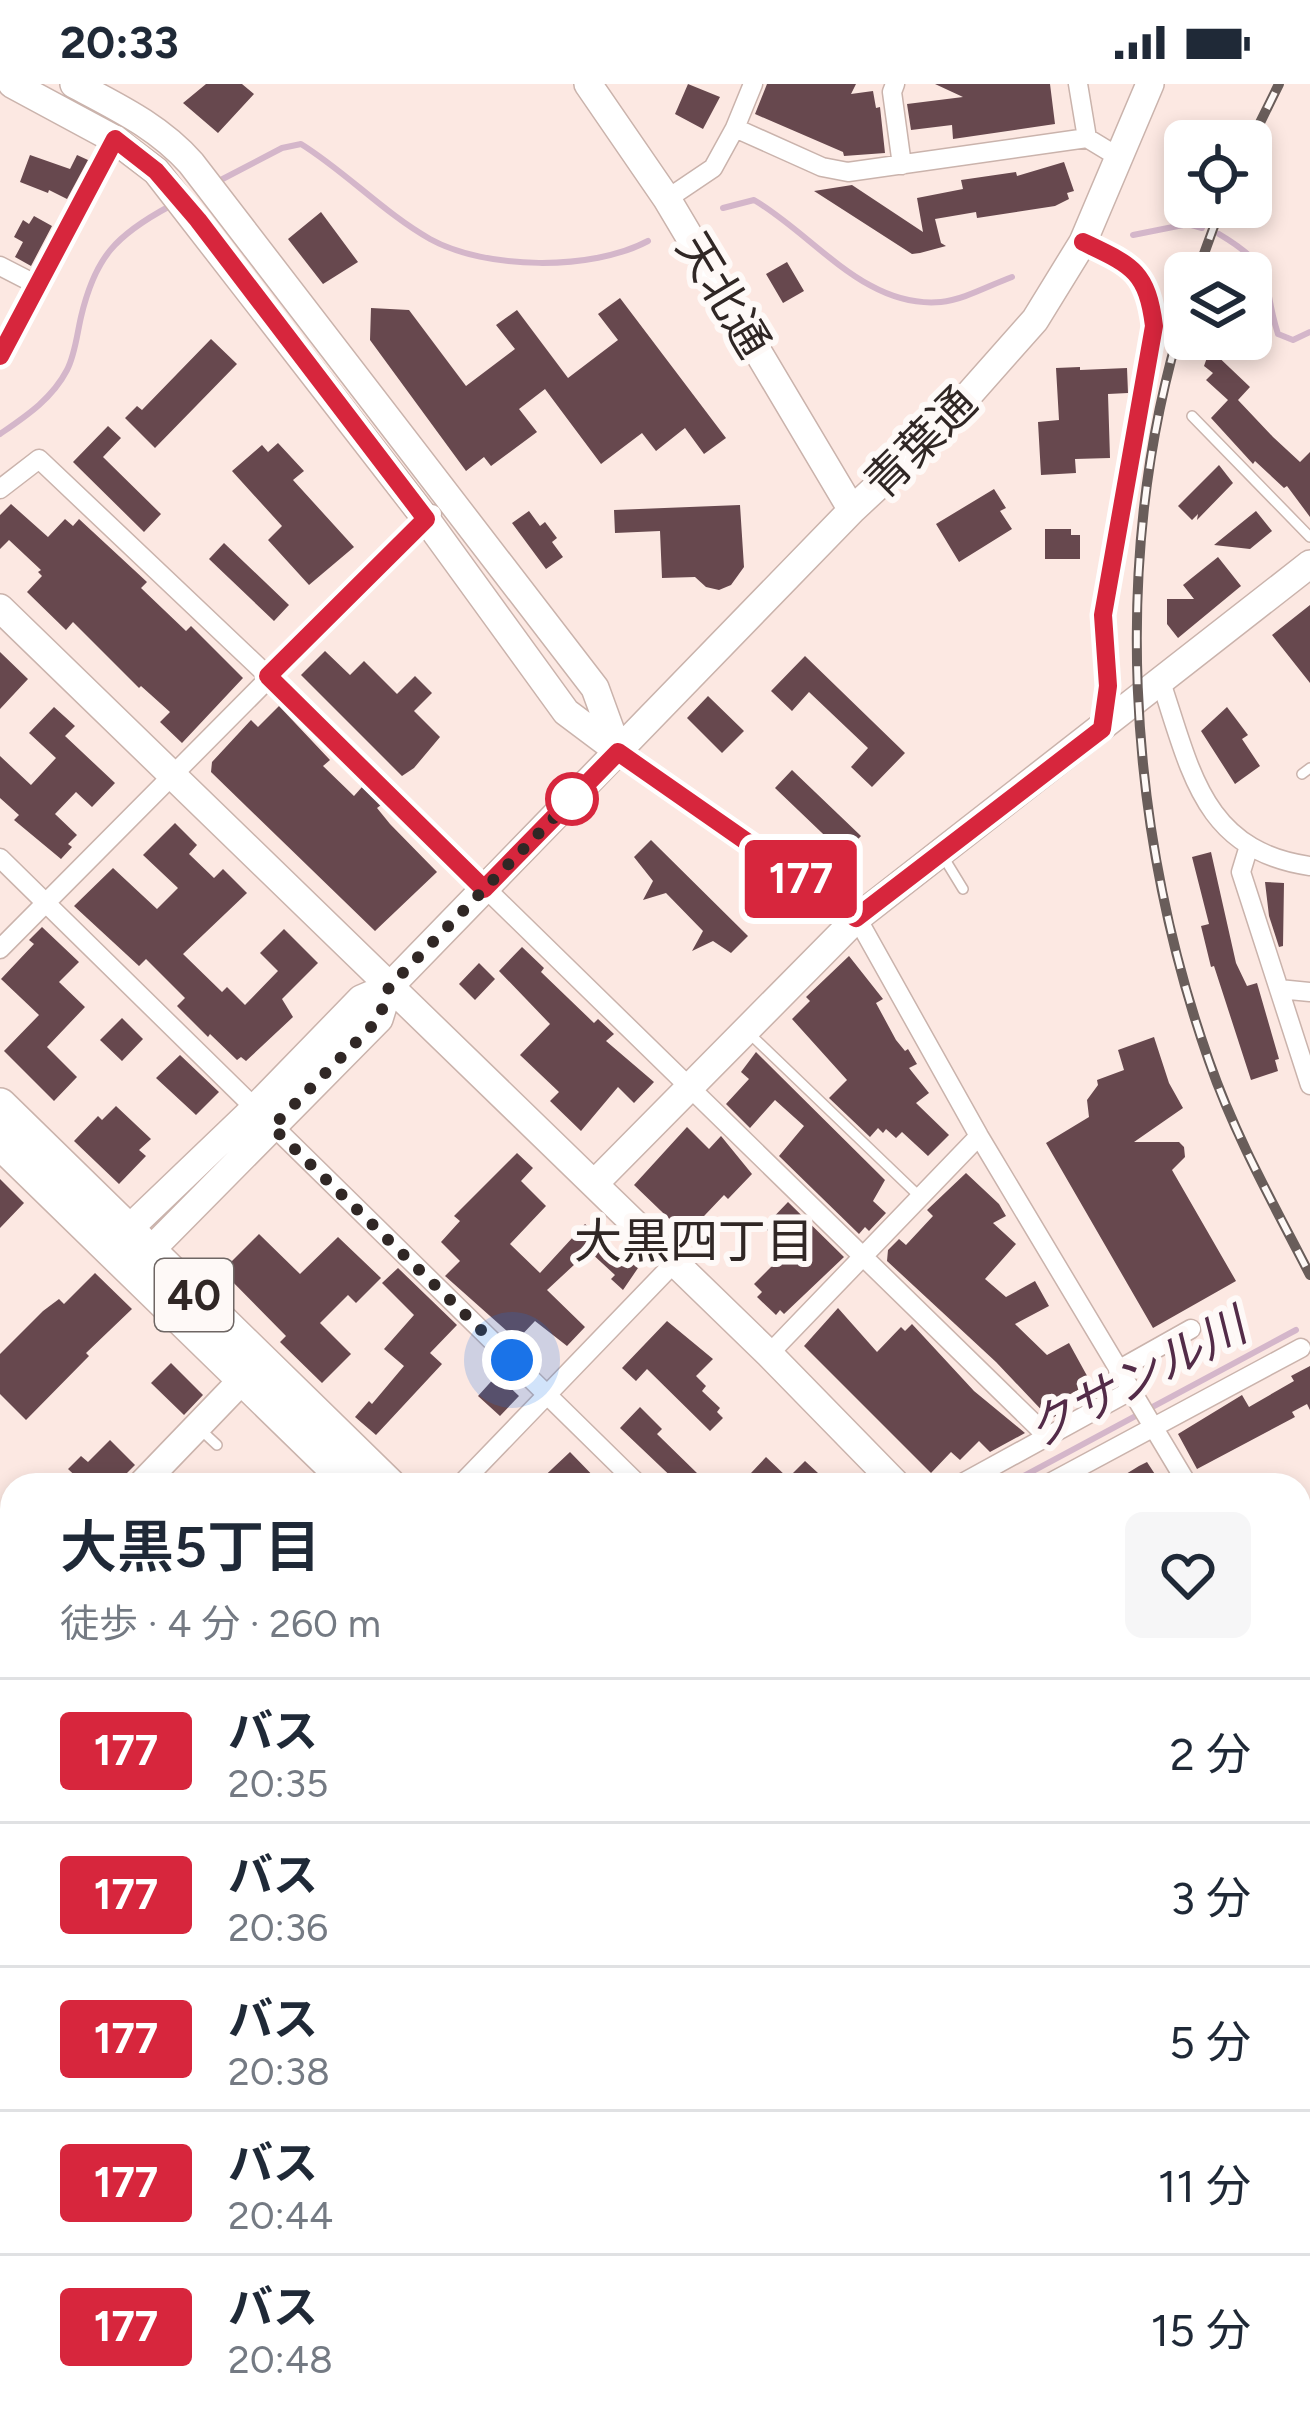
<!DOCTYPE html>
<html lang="ja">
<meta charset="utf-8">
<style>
:root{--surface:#fff;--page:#f6f6f7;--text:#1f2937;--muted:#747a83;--line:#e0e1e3}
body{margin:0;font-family:Figtree,"Noto Sans JP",sans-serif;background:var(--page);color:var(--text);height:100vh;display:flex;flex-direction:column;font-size:45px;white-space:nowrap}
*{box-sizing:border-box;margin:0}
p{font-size:39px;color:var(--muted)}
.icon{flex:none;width:66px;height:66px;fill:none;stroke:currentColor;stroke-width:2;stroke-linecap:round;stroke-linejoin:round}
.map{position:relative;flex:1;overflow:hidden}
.drawer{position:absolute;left:0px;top:1389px;width:1311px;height:951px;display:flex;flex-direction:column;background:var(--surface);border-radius:36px 36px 0 0;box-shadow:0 6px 18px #0003}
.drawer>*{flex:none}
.badge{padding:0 24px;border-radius:9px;font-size:42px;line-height:78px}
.controls{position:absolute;left:1164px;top:36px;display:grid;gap:24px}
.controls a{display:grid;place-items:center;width:108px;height:108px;border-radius:18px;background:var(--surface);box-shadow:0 6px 18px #0003;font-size:60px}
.you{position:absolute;width:60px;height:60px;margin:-30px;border:9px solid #fff;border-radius:50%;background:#1a73e8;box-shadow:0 0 0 18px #1a73e833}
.map>.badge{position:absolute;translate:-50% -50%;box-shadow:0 0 0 6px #fff}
.round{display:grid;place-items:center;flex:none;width:126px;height:126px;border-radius:18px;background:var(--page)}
.summary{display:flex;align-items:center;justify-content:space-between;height:204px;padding:0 60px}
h1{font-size:57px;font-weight:600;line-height:90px}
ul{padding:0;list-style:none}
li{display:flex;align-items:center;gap:36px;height:144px;padding:0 60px;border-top:3px solid var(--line)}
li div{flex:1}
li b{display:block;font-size:45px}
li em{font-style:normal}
li .badge{min-width:132px;font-weight:700;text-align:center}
.status{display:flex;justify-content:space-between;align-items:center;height:84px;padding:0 60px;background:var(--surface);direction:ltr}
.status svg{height:33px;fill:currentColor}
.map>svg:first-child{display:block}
.green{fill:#cdc6a8}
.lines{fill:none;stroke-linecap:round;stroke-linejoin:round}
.stream{stroke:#d4b6ca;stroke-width:6}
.building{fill:#67484e}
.lane-casing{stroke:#cab3ac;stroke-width:12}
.street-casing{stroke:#cab3ac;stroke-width:21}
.secondary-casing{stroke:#cab3ac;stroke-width:30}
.highway-casing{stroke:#cab3ac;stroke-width:36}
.lane{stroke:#fff;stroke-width:9}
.street{stroke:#fff;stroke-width:18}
.secondary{stroke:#fff;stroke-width:27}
.highway{stroke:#fff;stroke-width:33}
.rail-casing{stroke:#695d5a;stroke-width:10}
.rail{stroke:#fef9f7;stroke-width:6;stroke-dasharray:18;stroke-linecap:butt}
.line-casing{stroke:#fff;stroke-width:27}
.line{stroke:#d7263d;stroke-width:18}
.walk{stroke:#302725;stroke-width:12;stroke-dasharray:0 21.6}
.stop-dot{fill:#fff;stroke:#d7263d;stroke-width:6}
.labels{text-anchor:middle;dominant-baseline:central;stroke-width:12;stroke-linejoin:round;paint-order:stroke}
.shield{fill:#fef9f7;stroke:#6e6664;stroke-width:3}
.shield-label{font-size:42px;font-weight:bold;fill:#302725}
.street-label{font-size:45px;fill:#302725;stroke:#fef9f7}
.neighbourhood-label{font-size:48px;fill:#302725;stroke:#fef9f7}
.water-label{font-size:48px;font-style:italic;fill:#532b48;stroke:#fef9f7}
</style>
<div class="status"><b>20:33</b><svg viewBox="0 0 49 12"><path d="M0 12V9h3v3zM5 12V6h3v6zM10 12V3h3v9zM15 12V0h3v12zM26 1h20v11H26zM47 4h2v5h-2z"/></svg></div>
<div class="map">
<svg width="1310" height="2338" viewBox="0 0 1310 2338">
<rect width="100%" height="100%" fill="#fce8e2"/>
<path class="green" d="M0,1686L12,1692V1852L0,1846Z"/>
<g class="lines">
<path class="stream" d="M213,100L282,64L301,60C346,88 384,129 430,155C486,186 592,187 648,157
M723,124L754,116C814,151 865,225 941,218C963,216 990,201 1012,193
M1219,150C1279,186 1260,194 1278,250L1293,256L1310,248
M1133,151L1188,140L1202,144
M0,350C26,332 52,315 67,286C75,271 77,250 81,233C95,173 116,151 170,122
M1007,1401L1296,1246
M37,2338L43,2328"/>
</g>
<path class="building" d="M206,0H242L254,10L218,49L183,19Z
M688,0L720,13L703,45L675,30Z
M767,0H856L851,10L873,7L876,24L880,23L885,69L844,72L843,68L755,30Z
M935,0H1050L1055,40L953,55L952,41L911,46L907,20L963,13Z
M30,71L70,85L77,71L88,76L67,115L49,106L48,109L20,98Z
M1064,78L1074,107L1067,109L1069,115L1055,122L977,134L976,128L935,135L941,159L946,162L920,169L912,170L814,107L852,101L923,148L917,114L963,105L961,96L1016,88L1017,92Z
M321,128L358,178L323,200L288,155Z
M34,132L52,142L31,182L15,173L23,158L14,153L23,136L29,140Z
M787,178L804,207L783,219L766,190Z
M620,214L726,354L704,370L685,344L656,367L642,349L601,380L545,305L519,325L537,348L491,382L484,373L466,387L370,256L371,224L409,226L466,302L515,265L496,241L517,226L568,294L618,256L598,230Z
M211,255L237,280L155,364L125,334L137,322L142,326Z
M1210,265L1250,303L1238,316L1273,353L1300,378L1310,368V433L1287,402L1284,404L1255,377L1253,380L1211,334L1228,316L1206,296L1213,289L1204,282Z
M1080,283V286L1127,284L1128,309L1108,310L1110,374L1075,375L1076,389L1041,391L1038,338L1059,336L1056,284Z
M108,342L121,354L103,373L161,430L144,448L73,378Z
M278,359L304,387L293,396L354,463L309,501L268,456L282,442L232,387L262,361L268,368Z
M1219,381L1233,399L1197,436L1198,430L1192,436L1178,422Z
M994,405L1006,424L1000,427L1012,445L959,478L936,440Z
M11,420L48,453L65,435L73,442L79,435L147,498L141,504L186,547L191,542L243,594L182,659L160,638L170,628L141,602L139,604L73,538L66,546L27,508L42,492L38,488L41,486L9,456L0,465V431Z
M740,421L744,483L731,501L719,506L706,503L695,493L662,494L660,447L615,449L614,426Z
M529,427L540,442L545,438L557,454L552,458L563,473L546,485L512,439Z
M1256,427L1272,447L1250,465L1214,461Z
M1045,445H1071V451H1080V475H1045Z
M224,459L289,521L274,537L209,475Z
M1218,473L1241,502L1178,554L1167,540V515H1194L1183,501Z
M1310,521V599L1272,551Z
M325,567L350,591L364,577L397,610L415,592L432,609L414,627L440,653L414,684L402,692L301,591Z
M0,568L28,595L0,625Z
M805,572L905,669L872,703L851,683L868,664L809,608L792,627L771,607Z
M708,612L744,647L722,669L687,634Z
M279,622L330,676L323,682L354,712L362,703L381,721L377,724L390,740L437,788L375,847L211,688L212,678L251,636L258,643Z
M54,623L75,642L65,652L115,699L92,723L76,708L55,730L77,751L68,760L72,763L61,775L14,736L19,731L0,714V672L31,701L56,674L29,649Z
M1227,623L1248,651L1242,655L1260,682L1235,700L1201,647Z
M792,686L861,752L844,770L775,704Z
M175,739L197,761L189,770L214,794L223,785L247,809L183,870L222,908L227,903L245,921L278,887L260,869L284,845L318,879L282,915L293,933L246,977L241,973L237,976L210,950L208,953L177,922L185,914L146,875L139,882L74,822L113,784L157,825L178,804L143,771Z
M651,756L748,852L731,869L713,857L692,867L703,847L666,809L643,816L653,797L634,773Z
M1211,768L1236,879L1247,902L1257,899L1279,975L1275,976L1278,987L1251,996L1214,882L1211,883L1201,842L1209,840L1192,773Z
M1265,798L1284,799L1283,862L1279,863L1269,832Z
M42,843L79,878L59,898L85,923L47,963L77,993L54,1017L4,967L39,931L1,895L34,860L29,856Z
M522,863L544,884L541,888L594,939L598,935L614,950L606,957L654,998L634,1019L618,1003L581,1047L550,1017L559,1008L520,971L550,940L499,887Z
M849,872L883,915L876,919L896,956L905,967L908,965L917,980L909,984L929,1009L916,1019L949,1051L928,1072L902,1048L896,1054L886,1045L883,1049L878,1044L870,1053L829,1014L847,996L792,935L810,917L806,913Z
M479,879L495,895L475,916L459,900Z
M122,934L143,955L122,977L100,956Z
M1154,953L1169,999L1183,1024L1134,1058H1179L1184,1063L1185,1073L1172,1086L1236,1197L1153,1244L1046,1059L1089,1033L1087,1016L1098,1001L1097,996L1124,986L1118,966Z
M756,968L885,1096L873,1117L886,1129L869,1147L865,1143L859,1150L779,1072L804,1042L775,1016L750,1044L726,1020L749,995L741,988Z
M180,971L219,1008L196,1031L156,994Z
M116,1022L151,1055L139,1066L146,1072L119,1100L74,1057L98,1032L102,1036Z
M687,1043L709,1065L721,1052L752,1090L728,1115L724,1111L686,1151L634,1101Z
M517,1069L533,1084L521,1097L546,1122L510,1160L540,1189L585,1140L638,1184L623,1206L611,1195L615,1191L589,1167L547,1206L585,1243L567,1262L535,1237L517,1256L445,1192L460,1177L441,1158L460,1137L454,1132Z
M966,1089L999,1120L1006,1132L993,1139L1016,1160L985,1195L1006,1213L1035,1197L1049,1222L1015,1240L1047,1271L1069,1259L1091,1299L1063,1314L1073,1323L1050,1335L996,1278L887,1177L888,1166L899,1155L906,1161L933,1132L927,1126Z
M0,1095L24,1119L0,1144Z
M788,1118L844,1173L784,1230L780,1226L776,1231L757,1213L762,1208L754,1200L788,1166L764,1143Z
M259,1150L300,1190L338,1153L381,1194L356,1219L348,1211L320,1239L351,1270L322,1299L280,1258L286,1252L222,1187Z
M398,1184L457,1241L430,1269L442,1280L376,1351L355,1333L369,1317L372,1320L404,1282L384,1265L414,1231L382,1199Z
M95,1189L132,1225L86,1269L89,1272L26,1336L0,1310V1270L43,1227L59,1215L64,1220Z
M838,1224L877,1268L901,1243L905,1247L912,1240L974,1307L1025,1349L990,1368L979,1357L960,1376L951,1368L931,1389L804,1262Z
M667,1237L713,1275L696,1292L706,1302L702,1307L720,1324L717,1328L723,1334L710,1347L647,1285L636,1297L622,1284Z
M171,1279L203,1311L184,1331L151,1299Z
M1310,1282V1326L1307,1320L1292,1328L1295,1333L1197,1385L1178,1350L1242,1311L1249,1323L1294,1297L1291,1292Z
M497,1291L519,1312L500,1332L478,1312Z
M640,1323L662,1345L657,1350L699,1391L690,1401H680L620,1344Z
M110,1356L135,1381L117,1399L111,1392L102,1401H85L68,1385L81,1372L88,1378Z
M570,1368L602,1401H535Z
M766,1373L788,1394L805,1377L831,1401H763L751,1389Z
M1147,1378L1162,1401H1108L1139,1382Z"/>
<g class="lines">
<defs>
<path id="lane" d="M1192,332L1310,453
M1302,690L1310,684
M944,774L963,805
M751,951L920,1113
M201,1346L217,1361
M1182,2338L1194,2328"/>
<path id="street" d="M753,0L735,44L822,83L848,88L1087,54
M895,0L892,8L902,81
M1078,0L1087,54L1120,74
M667,115L713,84L735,44
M1083,158C1131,181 1147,186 1153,242L1103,531L1108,602L1102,645
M0,182L39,202
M0,272L114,55
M0,405L39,375L268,592L1049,1354
M1161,598C1191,687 1203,767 1310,782
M618,667L857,834L979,1052L1188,1401
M1248,765L1241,788L1310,1001
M0,774L639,1401
M0,865L432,430
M1279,905L1310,908
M769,1270L979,1052
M1118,1286L1191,1245
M460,1401L674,1179
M959,1401L1130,1307
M1046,1401L1301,1264
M1299,1589L1310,1609
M1299,1699L1310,1690
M1299,1890L1310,1903
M0,1973L12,1979
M882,2328L890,2338
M5,2338L12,2327
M70,2338L76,2328"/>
<path id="secondary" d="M12,0L114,55L156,87L426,435L566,628L618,667
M74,0C117,23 158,42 191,79L595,604L618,667
M588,0L667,115L852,426
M0,524L769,1270L897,1401
M594,1100L857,834L1310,480
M113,1160L254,1025L361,915L389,903L852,426L935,349L1035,236L1083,158L1150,0
M136,1181L379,935L389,903
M141,1401L244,1294
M0,1456L12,1467
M0,1543L12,1533
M1299,2052L1310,2103
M1299,2138L1310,2128
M724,2328L732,2338
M1073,2338L1085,2328"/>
<path id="highway" d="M0,1021L389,1401
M0,1058L352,1401
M1121,2328L1130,2338
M1154,2328L1163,2338"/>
</defs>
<use href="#lane" class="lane-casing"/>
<use href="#street" class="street-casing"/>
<use href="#secondary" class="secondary-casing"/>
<use href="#highway" class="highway-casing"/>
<use href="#lane" class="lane"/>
<use href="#street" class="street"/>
<use href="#secondary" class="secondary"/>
<use href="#highway" class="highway"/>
<defs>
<path id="rail" d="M1251,57L1279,0
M1197,189L1221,123
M1185,227C1110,468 1126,741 1209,977C1235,1052 1274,1121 1310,1191"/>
</defs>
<use href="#rail" class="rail-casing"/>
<use href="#rail" class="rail"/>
</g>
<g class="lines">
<defs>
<path id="line" d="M0,272L115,55L156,87L198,136L426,435L268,592L484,805L618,668L856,834L1102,645L1108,602L1103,531L1154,242C1147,186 1131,181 1083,158"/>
</defs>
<use href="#line" class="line-casing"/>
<use href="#line" class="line"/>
<path class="walk" d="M512,1276L272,1043L379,935L389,903L572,715"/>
</g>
<circle class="stop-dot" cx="572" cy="715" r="24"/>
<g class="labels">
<rect class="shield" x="155" y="1175" width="78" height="72" rx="9"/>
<g class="shield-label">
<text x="194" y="1211">40</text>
</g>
<g class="street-label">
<text transform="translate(724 211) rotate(59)">天北通</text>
<text transform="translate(920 358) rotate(-45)">青葉通</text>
</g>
<g class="neighbourhood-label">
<text x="694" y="1157">大黒四丁目</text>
</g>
<g class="water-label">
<text transform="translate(1136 1294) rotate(-28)">クサンル川</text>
</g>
</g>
</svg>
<div class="controls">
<a><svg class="icon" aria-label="locate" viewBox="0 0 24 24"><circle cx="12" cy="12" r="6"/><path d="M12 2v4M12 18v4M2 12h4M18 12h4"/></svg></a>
<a><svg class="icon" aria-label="layers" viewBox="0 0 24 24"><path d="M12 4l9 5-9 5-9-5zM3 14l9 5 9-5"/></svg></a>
</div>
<div class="you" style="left:512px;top:1276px"></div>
<b class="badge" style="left:801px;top:795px;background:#d7263d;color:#fff">177</b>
<section class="drawer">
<div class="summary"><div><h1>大黒5丁目</h1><p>徒歩 · 4 分 · 260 m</p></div><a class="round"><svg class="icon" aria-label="heart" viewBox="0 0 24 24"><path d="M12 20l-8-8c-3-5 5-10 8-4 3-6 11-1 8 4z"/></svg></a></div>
<ul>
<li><span class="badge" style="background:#d7263d;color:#fff">177</span><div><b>バス</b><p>20:35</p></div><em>2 分</em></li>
<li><span class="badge" style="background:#d7263d;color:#fff">177</span><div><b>バス</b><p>20:36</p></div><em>3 分</em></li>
<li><span class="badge" style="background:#d7263d;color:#fff">177</span><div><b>バス</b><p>20:38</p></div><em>5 分</em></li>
<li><span class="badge" style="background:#d7263d;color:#fff">177</span><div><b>バス</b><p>20:44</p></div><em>11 分</em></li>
<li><span class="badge" style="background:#d7263d;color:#fff">177</span><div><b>バス</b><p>20:48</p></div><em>15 分</em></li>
</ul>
</section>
</div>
